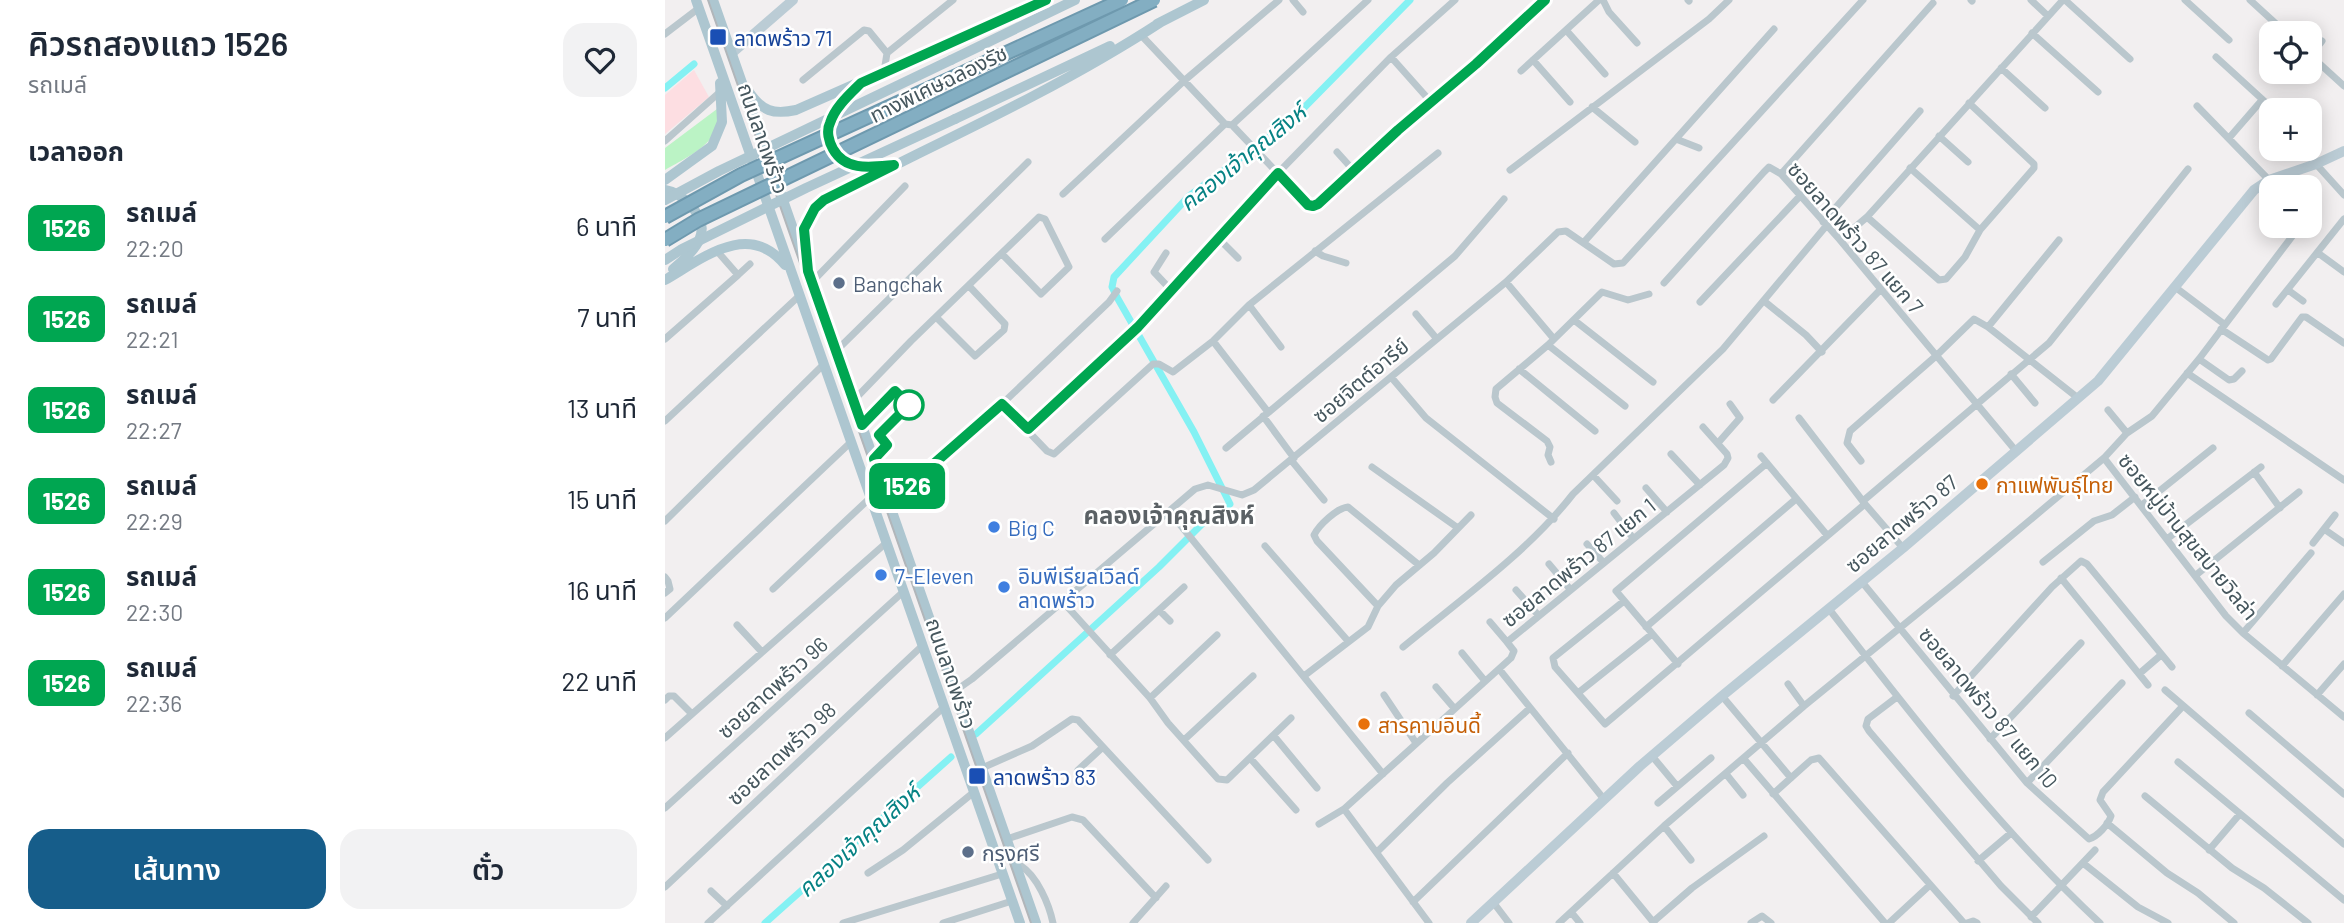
<!DOCTYPE html>
<html lang="th">
<meta charset="utf-8">
<style>
:root{--surface:#fff;--page:#f2f2f3;--text:#1f2937;--muted:#747a83;--accent:#165d8a}
body{margin:0;font-family:Barlow,"Noto Sans Thai",sans-serif;background:var(--page);color:var(--text);height:100vh;display:flex;flex-direction:column;font-size:26px;white-space:nowrap}
*{box-sizing:border-box;margin:0}
p{font-size:23px;color:var(--muted)}
.icon{flex:none;width:38px;height:38px;fill:none;stroke:currentColor;stroke-width:2;stroke-linecap:round;stroke-linejoin:round}
.map{position:relative;flex:1;overflow:hidden}
.panel{display:flex;flex-direction:column;background:var(--surface);width:665px}
.panel>*{flex:none}
.badge{padding:0 14px;border-radius:10px;font-size:24px;line-height:46px}
.controls{position:absolute;left:1594px;top:21px;display:grid;gap:14px}
.controls a{display:grid;place-items:center;width:63px;height:63px;border-radius:14px;background:var(--surface);box-shadow:0 4px 18px #0003;font-size:35px}
.map>.badge{position:absolute;translate:-50% -50%;box-shadow:0 0 0 4px #fff}
h2{padding:0 28px;font-size:26px;line-height:63px}
.round{display:grid;place-items:center;flex:none;width:74px;height:74px;border-radius:21px;background:var(--page)}
.overview{display:flex;align-items:center;justify-content:space-between;height:119px;padding:0 28px}
h1{font-size:33px;font-weight:600;line-height:52px}
.cta{display:flex;gap:14px;margin-top:auto;padding:14px 28px}
.cta a{flex:1;height:80px;border-radius:21px;background:var(--accent);color:#fff;font-size:28px;font-weight:600;line-height:80px;text-align:center}
.cta a+a{background:var(--page);color:var(--text)}
ul{padding:0;list-style:none}
li{display:flex;align-items:center;gap:21px;height:91px;padding:0 28px}
li div{flex:1}
li b{display:block;font-size:26px}
li em{font-style:normal}
li .badge{min-width:77px;font-weight:700;text-align:center}
main{display:flex;flex:1;min-height:0}
.map>svg:first-child{display:block}
.medical{fill:#fddee2}
.green{fill:#bbf3c5}
.lines{fill:none;stroke-linecap:round;stroke-linejoin:round}
.canal{stroke:#84f1f3;stroke-width:7}
.street{stroke:#bac7cd;stroke-width:7}
.secondary{stroke:#bbccd5;stroke-width:10}
.primary{stroke:#adc6d0;stroke-width:10}
.rail{stroke:#b1b6ba;stroke-width:2}
.highway-bridge-casing{stroke:#6e99ae;stroke-width:16;stroke-linecap:butt}
.primary-bridge{stroke:#adc6d0;stroke-width:10}
.highway-bridge{stroke:#83aec2;stroke-width:12}
.line-casing{stroke:#fff;stroke-width:16}
.line{stroke:#00a651;stroke-width:10}
.transit-dot{fill:#1a4fb4;stroke:#fff;stroke-width:2.5}
.service-dot{fill:#5c6f8a;stroke:#fff;stroke-width:2.5}
.stop-dot{fill:#fff;stroke:#00a651;stroke-width:3.5}
.food-dot{fill:#e8710a;stroke:#fff;stroke-width:2.5}
.shop-dot{fill:#3f7fe0;stroke:#fff;stroke-width:2.5}
.labels{text-anchor:middle;dominant-baseline:central;stroke-width:5;stroke-linejoin:round;paint-order:stroke}
.transit-label{font-size:21px;fill:#164399;stroke:#fff;text-anchor:start}
.street-label{font-size:21px;fill:#46575e;stroke:#fff}
.service-label{font-size:21px;fill:#4e5e75;stroke:#fff;text-anchor:start}
.food-label{font-size:21px;fill:#c56008;stroke:#fff;text-anchor:start}
.shop-label{font-size:21px;fill:#366cbe;stroke:#fff;text-anchor:start}
.water-label{font-size:23px;font-style:italic;fill:#068284;stroke:#fff}
.quarter-label{font-size:24px;font-weight:bold;fill:#5b6165;stroke:#fff}
</style>
<main>
<section class="panel">
<div class="overview"><div><h1>คิวรถสองแถว 1526</h1><p>รถเมล์</p></div><a class="round"><svg class="icon" aria-label="heart" viewBox="0 0 24 24"><path d="M12 20l-8-8c-3-5 5-10 8-4 3-6 11-1 8 4z"/></svg></a></div>
<h2>เวลาออก</h2>
<ul>
<li><span class="badge" style="background:#00a651;color:#fff">1526</span><div><b>รถเมล์</b><p>22:20</p></div><em>6 นาที</em></li>
<li><span class="badge" style="background:#00a651;color:#fff">1526</span><div><b>รถเมล์</b><p>22:21</p></div><em>7 นาที</em></li>
<li><span class="badge" style="background:#00a651;color:#fff">1526</span><div><b>รถเมล์</b><p>22:27</p></div><em>13 นาที</em></li>
<li><span class="badge" style="background:#00a651;color:#fff">1526</span><div><b>รถเมล์</b><p>22:29</p></div><em>15 นาที</em></li>
<li><span class="badge" style="background:#00a651;color:#fff">1526</span><div><b>รถเมล์</b><p>22:30</p></div><em>16 นาที</em></li>
<li><span class="badge" style="background:#00a651;color:#fff">1526</span><div><b>รถเมล์</b><p>22:36</p></div><em>22 นาที</em></li>
</ul>
<div class="cta"><a>เส้นทาง</a><a>ตั๋ว</a></div>
</section>
<div class="map">
<svg width="1679" height="923" viewBox="0 0 1679 923">
<rect width="100%" height="100%" fill="#f2eff0"/>
<path class="medical" d="M29,70L44,97L0,134V95Z"/>
<path class="green" d="M52,109C61,141 22,157 0,170V148Z"/>
<g class="lines">
<path class="canal" d="M0,88L29,64
M311,734L494,567L543,518L553,514L565,504L529,432L453,299L447,287L449,277L524,196L627,120L745,0
M100,923L286,757"/>
<path class="street" d="M628,0L638,12
M938,0L944,12L972,43
M1023,0L1024,1
M1306,0L1307,1
M1366,0L1383,16
M1400,0L1465,59
M1520,0L1564,40
M1585,0L1621,33
M901,30L940,74
M1367,33L1433,92
M0,34L34,8
M476,35L560,124L567,125L643,205L648,206L671,190L733,130L811,64L880,0
M1645,55L1679,86
M1646,55L1657,41
M726,57L766,102
M1551,57L1609,110
M868,60L905,102
M1336,68L1380,108
M856,71L934,0
M219,72L222,53L288,0
M138,80L199,30L204,31L222,53
M1532,106L1604,180
M927,107L970,142
M567,125L703,0
M1274,136L1303,162
M1564,138L1597,100
M1011,139L1034,148
M0,141L56,91
M672,152L690,172
M1651,164L1679,195
M1245,168L1315,230
M845,170L1044,19L1064,0
M1116,174L1268,3
M398,194L520,80L614,0
M1202,217L1274,280L1281,279L1300,257L1315,230L1369,168V164L1304,103
M1158,222L1255,111
M440,239L560,124
M554,239L573,258
M1175,240L1202,217L1398,0
M919,242L1109,29
M650,251L658,256L681,263
M501,253L489,272L506,290
M1653,253L1679,272
M73,275L85,264
M147,282L240,186
M841,282L889,339
M999,283L1099,172L1104,167L1116,174L1175,240L1351,451
M1510,287L1559,324
M1623,290L1638,301
M1099,301L1141,335L1157,352
M1035,302L1136,195
M1611,304L1679,219
M584,305L616,347
M751,314L772,339
M271,317L310,356L339,330L340,324L304,286
M909,320L988,382
M1323,327L1394,240
M1556,329L1603,360L1606,359L1637,317H1641L1679,343
M0,339L73,275L52,251
M548,341L603,412
M883,345L960,406
M171,351L363,162
M1534,359L1564,380L1569,379L1577,371
M854,369L930,431
M1522,373L1679,480
M1346,374L1370,403
M726,377L761,418L889,519
M189,400L246,341L374,217L380,219L404,267L376,294L337,254
M1108,400L1216,289
M337,404L382,451L389,454L488,364H494L508,372L548,341L584,305L773,153
M1443,410L1462,433
M598,416L629,458
M1134,418L1200,504L1238,548
M0,421L134,296
M363,430L473,327L613,173L726,57L790,0
M1053,443L1075,418L1065,404
M561,448L790,256L839,199
M1006,454L1035,485
M1096,456L1162,535
M1439,458L1561,616L1578,633L1679,717
M626,460L659,500
M1196,461L1182,443L1185,431L1271,356L1309,319L1323,327L1413,398
M886,462L883,455L885,447L882,441L832,403L830,397L831,389L883,345L937,292L963,300L984,294
M707,467L793,528
M1589,472L1615,508
M928,475L952,501
M981,488L1002,512
M1198,501L1384,343L1523,169
M224,503L337,404L444,302L452,291
M1477,505L1548,448
M504,511L718,774
M949,513L968,538
M0,521L159,364
M1659,529L1679,543
M1502,539L1596,467
M1648,543L1670,515
M922,544L938,562
M600,546L683,641
M1378,562L1429,521L1447,515L1470,497
M884,564L905,589
M1531,575L1634,492
M0,577L3,581L5,589L0,593
M1396,578L1483,685
M1197,582L1362,783L1424,839C1433,836 1443,825 1446,816L1435,800L1438,792L1518,706
M108,589L205,498
M851,590L874,616
M959,601L888,658L890,667L940,724L1200,504
M398,602L485,698L503,723L553,779L562,780L626,718
M713,606L652,541L649,535C654,525 672,508 683,507L754,565
M1164,609C1249,718 1334,829 1435,923
M494,610L505,621
M0,618L186,442
M825,622L842,642
M72,625L97,652
M981,627L1131,499
M1578,633L1646,553
M738,647C795,600 863,552 908,494L1058,349L1162,225
M797,653L820,681
M445,655L519,587
M1013,664L951,591L1102,463
M1617,666L1679,594
M834,669L938,798
M1474,674L1496,655
M639,676L703,627L713,606L731,585L769,553L806,515
M1123,684L1139,706
M771,687L789,708
M1500,690L1679,844
M290,691L307,679L530,489L543,485L577,495L589,490L841,282L893,232L901,231L949,264L958,263L1198,0
M913,693L987,634
M719,695L751,743
M1652,695L1679,664
M1057,696L1126,778
M1288,696L1387,587L1416,561L1422,564L1507,667
M1232,697L1203,719L1201,726L1204,731L1336,886L1373,923
M485,698L552,635
M0,700L4,696H9L27,714
M1584,713L1679,794
M609,736L652,788
M0,738L221,543
M1325,739L1416,643
M519,740L588,676
M987,756L1012,786
M585,758L631,810
M1079,759L1220,923
M1513,762L1679,900
M317,768L367,746L407,719L413,720L543,860
M413,770L438,747
M1061,774L1078,795
M1362,783L1457,683
M1108,794L1146,760L1154,758L1299,923
M1480,796L1567,868L1599,888L1643,923
M993,803L1046,758
M0,808L238,592
M679,809L764,923
M1442,823L1502,873L1533,893L1569,923
M654,824L679,809L846,658L849,651L842,642L1059,465L1063,458L1062,454L1038,427
M999,826L1026,860
M342,839L407,817L418,820L491,898
M1544,850L1574,815
M712,852L782,783L865,708
M1313,861L1346,833
M1418,863L1473,907L1503,923
M352,867L356,866C372,876 384,904 388,923
M203,873L238,850L309,792
M948,873L989,923
M0,887L257,646
M46,891L62,906
M748,902L903,753
M828,902L844,923
M906,912L915,923
M1366,917L1430,850
M988,922L1027,888L1099,836
M43,923L279,707
M178,923L337,874
M278,923L347,901
M468,923L501,886
M894,923L999,826L1139,706L1290,583L1439,458L1462,433L1487,416L1534,359L1635,226
M1086,923L1097,916L1106,923
M1224,923L1265,885
M1302,923L1308,921L1312,923"/>
<path class="secondary" d="M67,53L128,0
M806,923L975,766L1057,696L1238,548L1433,381L1589,190L1604,180L1651,164L1679,151"/>
<path class="primary" d="M31,0L355,923
M48,0L371,923
M492,24L539,0
M286,60L410,0
M192,87C182,97 169,110 165,123C153,160 193,169 219,166
M84,92C97,111 108,115 131,110L381,0
M290,119L445,46
M0,180L47,146L57,122L55,83
M0,190C11,192 16,196 24,204C51,230 30,251 8,269
M140,251C137,229 143,215 159,200C273,143 390,91 496,22
M0,280C38,258 84,220 120,265"/>
<path class="rail" d="M43,0L366,923"/>
<defs>
<path id="highway-bridge" d="M0,217L76,175L457,0
M0,240L33,220L489,0"/>
</defs>
<use href="#highway-bridge" class="highway-bridge-casing"/>
<path class="primary-bridge" d="M0,200L54,171L286,60
M0,260L17,249L141,188L290,119"/>
<use href="#highway-bridge" class="highway-bridge"/>
</g>
<g class="lines">
<defs>
<path id="line" d="M381,0L196,83C185,94 170,107 165,123C161,131 164,142 168,149C181,172 207,167 229,165L159,200L150,208L139,229L143,271L197,425L230,391L244,405L214,435L222,445L209,459L224,503L337,404L363,429L473,327L613,173L643,205L648,206L653,204L733,130L811,64L880,0"/>
</defs>
<use href="#line" class="line-casing"/>
<use href="#line" class="line"/>
</g>
<g class="transit-dot">
<rect x="44" y="28" width="18" height="18" rx="3.5"/>
<rect x="303" y="767" width="18" height="18" rx="3.5"/>
</g>
<g class="service-dot">
<circle cx="174" cy="283" r="7"/>
<circle cx="303" cy="852" r="7"/>
</g>
<circle class="stop-dot" cx="244" cy="405" r="14"/>
<g class="food-dot">
<circle cx="1317" cy="484" r="7"/>
<circle cx="699" cy="724" r="7"/>
</g>
<g class="shop-dot">
<circle cx="329" cy="527" r="7"/>
<circle cx="216" cy="575" r="7"/>
<circle cx="339" cy="587" r="7"/>
</g>
<g class="labels">
<g class="transit-label">
<text x="69" y="37">ลาดพร้าว 71</text>
<text x="328" y="776">ลาดพร้าว 83</text>
</g>
<g class="street-label">
<text transform="translate(273 83) rotate(-26)">ทางพิเศษฉลองรัช</text>
<text transform="translate(99 138) rotate(71)">ถนนลาดพร้าว</text>
<text transform="translate(1191 237) rotate(49)">ซอยลาดพร้าว 87 แยก 7</text>
<text transform="translate(695 380) rotate(-40)">ซอยจิตต์อารีย์</text>
<text transform="translate(1236 523) rotate(-40)">ซอยลาดพร้าว 87</text>
<text transform="translate(1524 536) rotate(51)">ซอยหมู่บ้านสุขสบายวิลล่า</text>
<text transform="translate(913 562) rotate(-39)">ซอยลาดพร้าว 87 แยก 1</text>
<text transform="translate(287 673) rotate(71)">ถนนลาดพร้าว</text>
<text transform="translate(107 687) rotate(-42)">ซอยลาดพร้าว 96</text>
<text transform="translate(1324 707) rotate(50)">ซอยลาดพร้าว 87 แยก 10</text>
<text transform="translate(116 753) rotate(-43)">ซอยลาดพร้าว 98</text>
</g>
<g class="service-label">
<text x="188" y="283">Bangchak</text>
<text x="317" y="852">กรุงศรี</text>
</g>
<g class="food-label">
<text x="1331" y="484">กาแฟพันธ์ุไทย</text>
<text x="713" y="724">สารคามอินดี้</text>
</g>
<g class="shop-label">
<text x="343" y="527">Big C</text>
<text x="230" y="575">7-Eleven</text>
<text x="353" y="575">อิมพีเรียลเวิลด์<tspan x="353" dy="24">ลาดพร้าว</tspan></text>
</g>
<g class="water-label">
<text transform="translate(577 157) rotate(-39)">คลองเจ้าคุณสิงห์</text>
<text transform="translate(193 840) rotate(-42)">คลองเจ้าคุณสิงห์</text>
</g>
<g class="quarter-label">
<text x="504" y="514">คลองเจ้าคุณสิงห์</text>
</g>
</g>
</svg>
<div class="controls">
<a><svg class="icon" aria-label="locate" viewBox="0 0 24 24"><circle cx="12" cy="12" r="6"/><path d="M12 2v4M12 18v4M2 12h4M18 12h4"/></svg></a>
<a>+</a>
<a>−</a>
</div>
<b class="badge" style="left:242px;top:486px;background:#00a651;color:#fff">1526</b>
</div>
</main>
